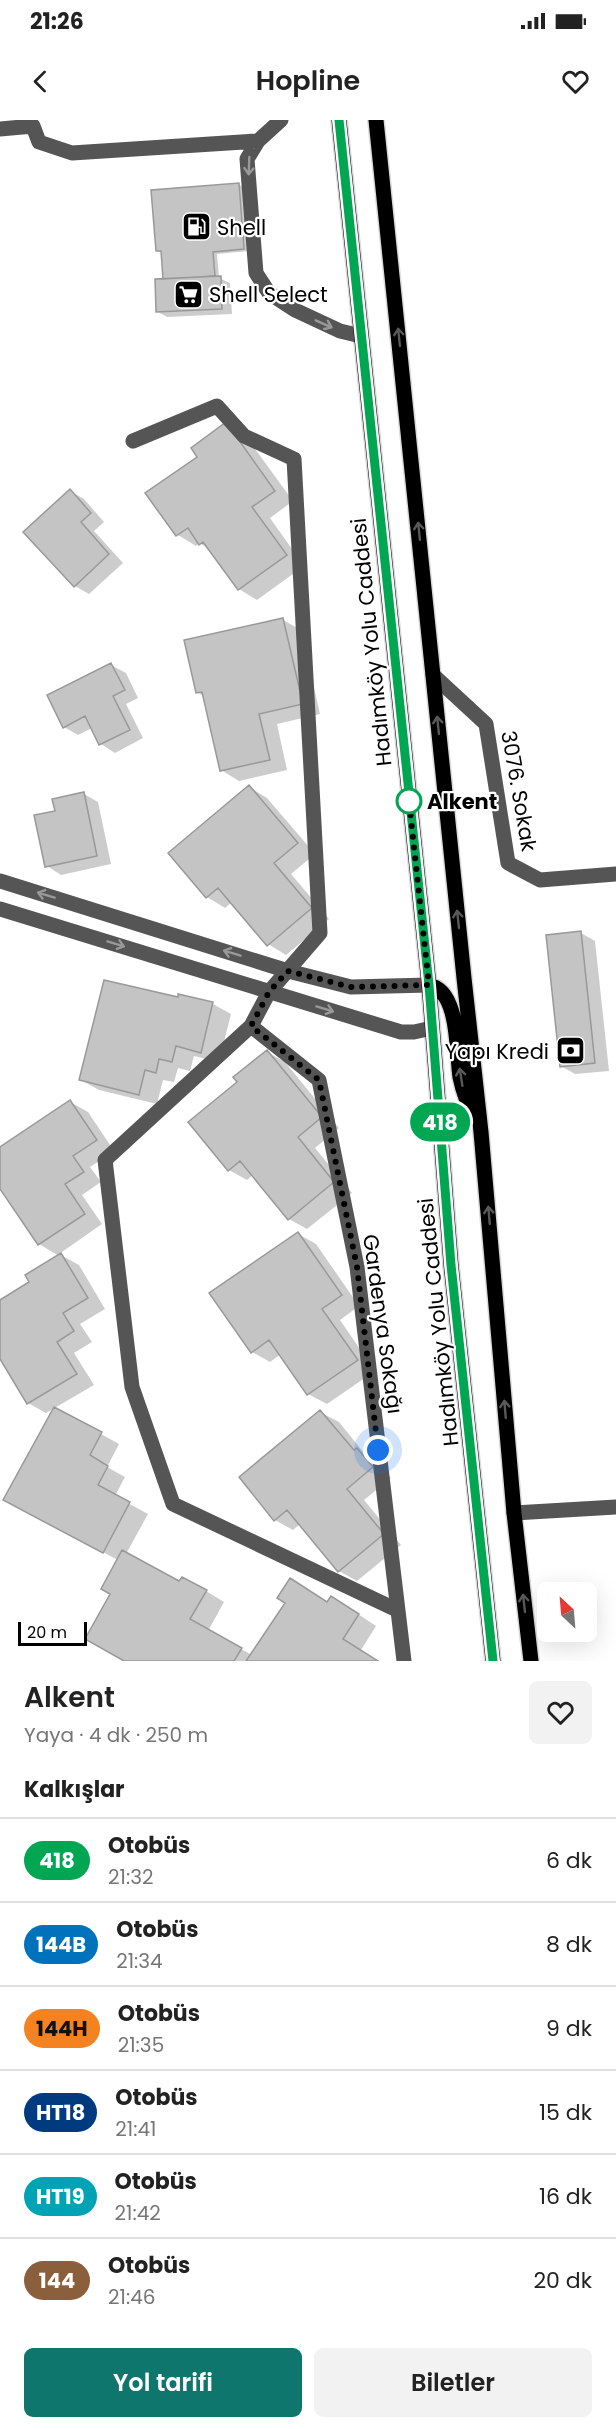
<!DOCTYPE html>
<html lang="tr">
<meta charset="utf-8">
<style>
:root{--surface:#fff;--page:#f2f2f2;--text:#222;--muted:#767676;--line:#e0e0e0;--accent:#0f766e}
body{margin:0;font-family:Poppins,sans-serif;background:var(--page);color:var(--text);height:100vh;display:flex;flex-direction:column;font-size:22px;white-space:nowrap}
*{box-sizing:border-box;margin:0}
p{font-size:20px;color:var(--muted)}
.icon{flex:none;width:33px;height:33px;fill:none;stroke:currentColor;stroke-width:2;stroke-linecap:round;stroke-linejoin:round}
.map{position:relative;height:1541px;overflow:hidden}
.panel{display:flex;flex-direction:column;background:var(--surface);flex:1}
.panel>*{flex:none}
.badge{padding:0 12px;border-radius:20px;font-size:21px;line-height:39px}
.needle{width:39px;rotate:334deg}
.controls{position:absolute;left:537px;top:1462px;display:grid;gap:12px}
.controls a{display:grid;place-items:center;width:60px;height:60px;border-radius:9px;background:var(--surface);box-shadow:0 6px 24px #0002;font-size:30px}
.scale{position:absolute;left:18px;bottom:15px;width:69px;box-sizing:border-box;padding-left:6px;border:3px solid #000;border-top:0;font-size:16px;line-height:21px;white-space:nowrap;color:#000;-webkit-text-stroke:4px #fff;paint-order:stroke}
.you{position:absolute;width:30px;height:30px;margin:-15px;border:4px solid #fff;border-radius:50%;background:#1a73e8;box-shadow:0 0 0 9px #1a73e833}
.map>.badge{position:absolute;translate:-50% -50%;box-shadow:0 0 0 3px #fff}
h2{padding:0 24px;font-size:22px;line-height:54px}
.round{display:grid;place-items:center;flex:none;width:63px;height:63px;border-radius:9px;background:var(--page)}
.headline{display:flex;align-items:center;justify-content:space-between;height:102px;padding:0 24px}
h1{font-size:28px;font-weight:600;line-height:45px}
.action{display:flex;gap:12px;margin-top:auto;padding:12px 24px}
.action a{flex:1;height:69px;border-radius:9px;background:var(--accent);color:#fff;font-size:24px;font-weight:600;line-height:69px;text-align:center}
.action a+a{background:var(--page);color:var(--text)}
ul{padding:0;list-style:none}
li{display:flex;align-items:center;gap:18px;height:84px;padding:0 24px;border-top:2px solid var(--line)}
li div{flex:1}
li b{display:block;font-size:22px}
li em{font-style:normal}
li .badge{min-width:66px;font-weight:700;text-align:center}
.status{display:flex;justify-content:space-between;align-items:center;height:42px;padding:0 30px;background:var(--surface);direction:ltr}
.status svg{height:16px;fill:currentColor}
header{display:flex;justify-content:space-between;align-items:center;height:78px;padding:0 24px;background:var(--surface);font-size:27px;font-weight:600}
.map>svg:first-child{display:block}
.shadow{fill:#0003}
.building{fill:#c4c4c4;stroke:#999;stroke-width:1.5}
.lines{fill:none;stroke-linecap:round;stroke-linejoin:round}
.major-casing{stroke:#dbdbdb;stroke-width:18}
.minor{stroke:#555;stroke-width:15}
.major{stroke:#000;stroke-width:15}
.oneway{stroke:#999}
.oneway2{stroke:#595959}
.line-casing{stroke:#fff;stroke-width:14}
.line{stroke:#00a651;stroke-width:9}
.walk{stroke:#000;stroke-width:6;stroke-dasharray:0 10.8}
.stop-dot{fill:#fff;stroke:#00a651;stroke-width:3}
.labels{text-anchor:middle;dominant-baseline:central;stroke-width:4.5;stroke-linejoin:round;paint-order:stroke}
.poi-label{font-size:21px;fill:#000;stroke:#fff;text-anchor:start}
.street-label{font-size:21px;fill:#000;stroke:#fff}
.stop-label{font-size:21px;font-weight:bold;fill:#000;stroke:#fff;text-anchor:start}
</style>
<div class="status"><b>21:26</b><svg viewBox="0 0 49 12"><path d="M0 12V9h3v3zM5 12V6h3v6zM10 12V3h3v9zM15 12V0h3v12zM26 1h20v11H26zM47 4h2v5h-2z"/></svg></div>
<header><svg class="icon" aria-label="back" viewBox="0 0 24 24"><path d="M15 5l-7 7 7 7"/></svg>Hopline<svg class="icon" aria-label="heart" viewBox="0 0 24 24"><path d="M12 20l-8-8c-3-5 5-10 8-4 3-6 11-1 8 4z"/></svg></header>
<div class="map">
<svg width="616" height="1541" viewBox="0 0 616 1541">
<rect width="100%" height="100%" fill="#fff"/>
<path class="shadow" d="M238,64L243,67L248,131L217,134L219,158L230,163L232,194L167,197L158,192L168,160L162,133L157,130Z
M245,315L293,381L270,398L304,446L257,480L239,469L210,429L199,423L196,426L178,415L148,373L199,337Z
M70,371L84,379L104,402L94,411L123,443L89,474L75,466Z
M283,500L301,510L320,594L277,604L287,650L239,661L221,650L205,577L197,572Z
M111,545L126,553L138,578L126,584L143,618L115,633L101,624L92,608L78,615L64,607Z
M249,667L267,678L315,734L291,754L329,799L286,835L268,824L232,782L225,788L207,777L170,734Z
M84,674L98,682L111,744L61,755L47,746L56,692Z
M581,813L595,821L609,951L575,954L561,946Z
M180,875L213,884L231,894L219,942L194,936L190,951L178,948L174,962L163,960L157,984L99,970L81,960L179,879Z
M267,932L285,942L339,1008L315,1028L352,1073L307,1109L289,1099L253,1055L247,1060L229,1050L239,962Z
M70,982L88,992L114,1031L90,1047L101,1062L82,1075L102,1104L59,1134L79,1145L105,1189L80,1204L92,1222L74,1233L94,1265L46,1293L28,1283L0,1236V1182L31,1163L59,1136L39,1124L0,1066V1029Z
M298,1114L316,1124L359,1186L340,1200L375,1251L327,1284L308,1274L281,1234L270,1242L252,1232Z
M320,1292L339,1302L364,1333L376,1340L391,1358L364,1380L401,1425L357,1461L339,1451L300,1404L293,1410L275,1400Z
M101,1314L119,1324L107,1347L125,1357L115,1376L148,1394L126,1434L180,1463L206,1471L224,1482L208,1511L252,1535L328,1483L349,1488L376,1506L361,1530L377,1541H126L112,1474L118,1440L23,1390Z"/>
<path class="building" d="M239,63L244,129L213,132L215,156L163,159L161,131H156L151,70Z
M221,156L222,189L156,192L155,159Z
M226,302L275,371L252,387L287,435L238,470L203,422L199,425L188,408L176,416L145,373L197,337L191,328Z
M70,369L91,393L81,402L109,434L74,467L23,412Z
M283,498L303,584L259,594L270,640L220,651L202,572L196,573L184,520Z
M111,543L125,570L113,576L130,610L99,625L85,596L63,608L47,575Z
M249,665L298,723L274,743L312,788L267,826L218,768L206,778L168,733Z
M84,672L97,736L45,747L34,695L55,691L52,679Z
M581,811L595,943L560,947L546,815Z
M104,860L178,877V874L213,882L201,933L176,926L172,942L159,939L156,953L145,950L139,975L79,960Z
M267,930L322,997L298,1017L334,1062L288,1100L240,1041L228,1051L188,1002L237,962L233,957Z
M70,980L97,1020L73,1036L84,1052L65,1064L85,1094L38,1125L0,1069V1027Z
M298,1112L342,1175L322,1189L358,1240L307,1275L269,1220L251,1233L209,1173Z
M61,1133L88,1178L63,1193L74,1211L57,1222L77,1254L27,1284L0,1239V1180L29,1162L25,1155Z
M54,1287L102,1312L90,1335L108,1346L98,1365L130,1382L103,1433L3,1380Z
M320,1290L354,1330L357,1328L373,1347L347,1369L384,1414L338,1452L287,1390L274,1401L239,1357Z
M122,1430L179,1461L182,1457L207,1470L190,1499L242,1528L234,1541H124L85,1519L110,1474L101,1469Z
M290,1458L327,1482L331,1476L359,1494L343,1519L378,1541H246L285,1483L277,1478Z"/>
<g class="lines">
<defs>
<path id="major" d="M339,0L429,865L451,1145L493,1541
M376,0L464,858L481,1012L514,1393L531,1541
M429,865C460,871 456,932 460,957C463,972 469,987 476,1000"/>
</defs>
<use href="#major" class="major-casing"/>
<path class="minor" d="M281,0L258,21L247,39L256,153L269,173L295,190L340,211L361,216
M0,9L33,6L39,22L72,33L258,21
M133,321L217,286L244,316L294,339L320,813L269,872L251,906L105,1040L132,1267L173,1384L397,1490
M433,555L486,604L508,743L540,760L616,754
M0,761L288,851L351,867L429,865
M0,789L401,912H414L432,908
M251,906L319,960L357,1147L404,1541
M514,1393L616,1387"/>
<use href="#major" class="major"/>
</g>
<defs><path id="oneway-shaft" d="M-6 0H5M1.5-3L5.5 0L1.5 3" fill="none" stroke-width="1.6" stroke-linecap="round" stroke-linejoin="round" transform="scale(1.5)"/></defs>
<g class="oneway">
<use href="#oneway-shaft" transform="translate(249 46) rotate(92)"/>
<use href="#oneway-shaft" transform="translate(324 204) rotate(24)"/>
<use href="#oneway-shaft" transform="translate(46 775) rotate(-163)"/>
<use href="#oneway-shaft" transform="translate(116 824) rotate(17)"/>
<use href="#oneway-shaft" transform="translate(232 833) rotate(-163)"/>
<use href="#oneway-shaft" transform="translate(325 889) rotate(17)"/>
</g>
<g class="oneway2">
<use href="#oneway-shaft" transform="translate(399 217) rotate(-96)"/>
<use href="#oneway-shaft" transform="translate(419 411) rotate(-96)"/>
<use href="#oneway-shaft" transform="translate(438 605) rotate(-96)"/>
<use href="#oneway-shaft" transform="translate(458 799) rotate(-96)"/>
<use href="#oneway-shaft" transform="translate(461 957) rotate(-99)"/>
<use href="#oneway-shaft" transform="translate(489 1095) rotate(-95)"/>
<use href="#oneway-shaft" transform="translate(505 1289) rotate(-95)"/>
<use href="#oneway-shaft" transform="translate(524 1483) rotate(-96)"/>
</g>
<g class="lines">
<defs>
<path id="line" d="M339,0L429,865L451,1145L493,1541"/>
</defs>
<use href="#line" class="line-casing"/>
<use href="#line" class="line"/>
<path class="walk" d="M378,1330L357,1147L319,960L251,906L269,872L288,851L351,867L429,865L409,681"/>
</g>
<defs>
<symbol id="fuel-square" viewBox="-11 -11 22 22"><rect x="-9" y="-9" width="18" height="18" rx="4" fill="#000" stroke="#fff"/><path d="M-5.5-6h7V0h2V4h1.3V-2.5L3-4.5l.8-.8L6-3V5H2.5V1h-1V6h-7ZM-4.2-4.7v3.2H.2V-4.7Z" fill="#fff"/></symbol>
<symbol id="supermarket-square" viewBox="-11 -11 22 22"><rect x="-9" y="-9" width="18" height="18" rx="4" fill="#000" stroke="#fff"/><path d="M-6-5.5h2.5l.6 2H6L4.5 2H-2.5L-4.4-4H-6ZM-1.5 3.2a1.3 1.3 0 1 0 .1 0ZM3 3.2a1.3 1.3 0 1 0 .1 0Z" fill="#fff"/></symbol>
<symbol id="bank-square" viewBox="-11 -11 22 22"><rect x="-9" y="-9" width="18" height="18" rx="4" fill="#000" stroke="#fff"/><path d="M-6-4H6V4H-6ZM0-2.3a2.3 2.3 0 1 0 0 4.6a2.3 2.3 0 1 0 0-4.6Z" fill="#fff"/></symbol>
</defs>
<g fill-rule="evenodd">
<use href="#fuel-square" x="180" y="90" width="33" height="33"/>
<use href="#supermarket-square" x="172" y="158" width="33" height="33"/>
<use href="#bank-square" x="554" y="914" width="33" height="33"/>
</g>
<circle class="stop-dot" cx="409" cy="681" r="12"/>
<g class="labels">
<g class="poi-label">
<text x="217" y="107">Shell</text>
<text x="209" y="174">Shell Select</text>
<text x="549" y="931" text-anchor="end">Yapı Kredi</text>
</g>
<g class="street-label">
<text transform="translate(371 522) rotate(-96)">Hadımköy Yolu Caddesi</text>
<text transform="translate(519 671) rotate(80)">3076. Sokak</text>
<text transform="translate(438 1202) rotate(-96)">Hadımköy Yolu Caddesi</text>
<text transform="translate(383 1204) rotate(82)">Gardenya Sokağı</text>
</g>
<g class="stop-label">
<text x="427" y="681">Alkent</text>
</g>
</g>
</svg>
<div class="controls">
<a><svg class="needle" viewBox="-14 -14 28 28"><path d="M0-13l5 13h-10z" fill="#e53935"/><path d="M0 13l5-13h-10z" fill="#767676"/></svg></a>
</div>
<div class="scale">20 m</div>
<div class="you" style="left:378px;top:1330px"></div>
<b class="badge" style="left:440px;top:1002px;background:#00a651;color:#fff">418</b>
</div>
<section class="panel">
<div class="headline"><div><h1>Alkent</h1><p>Yaya · 4 dk · 250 m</p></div><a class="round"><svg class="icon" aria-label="heart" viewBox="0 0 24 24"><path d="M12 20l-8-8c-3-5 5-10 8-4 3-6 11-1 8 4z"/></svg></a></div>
<h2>Kalkışlar</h2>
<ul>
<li><span class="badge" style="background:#00a651;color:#fff">418</span><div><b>Otobüs</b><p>21:32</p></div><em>6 dk</em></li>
<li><span class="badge" style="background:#0072bc;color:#fff">144B</span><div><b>Otobüs</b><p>21:34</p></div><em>8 dk</em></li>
<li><span class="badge" style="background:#f58220;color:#111">144H</span><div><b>Otobüs</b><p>21:35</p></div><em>9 dk</em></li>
<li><span class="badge" style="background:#003b80;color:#fff">HT18</span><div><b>Otobüs</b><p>21:41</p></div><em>15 dk</em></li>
<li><span class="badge" style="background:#00a3b4;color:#fff">HT19</span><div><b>Otobüs</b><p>21:42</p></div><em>16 dk</em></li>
<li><span class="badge" style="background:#8b5e3c;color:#fff">144</span><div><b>Otobüs</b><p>21:46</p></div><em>20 dk</em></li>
</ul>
<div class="action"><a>Yol tarifi</a><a>Biletler</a></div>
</section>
